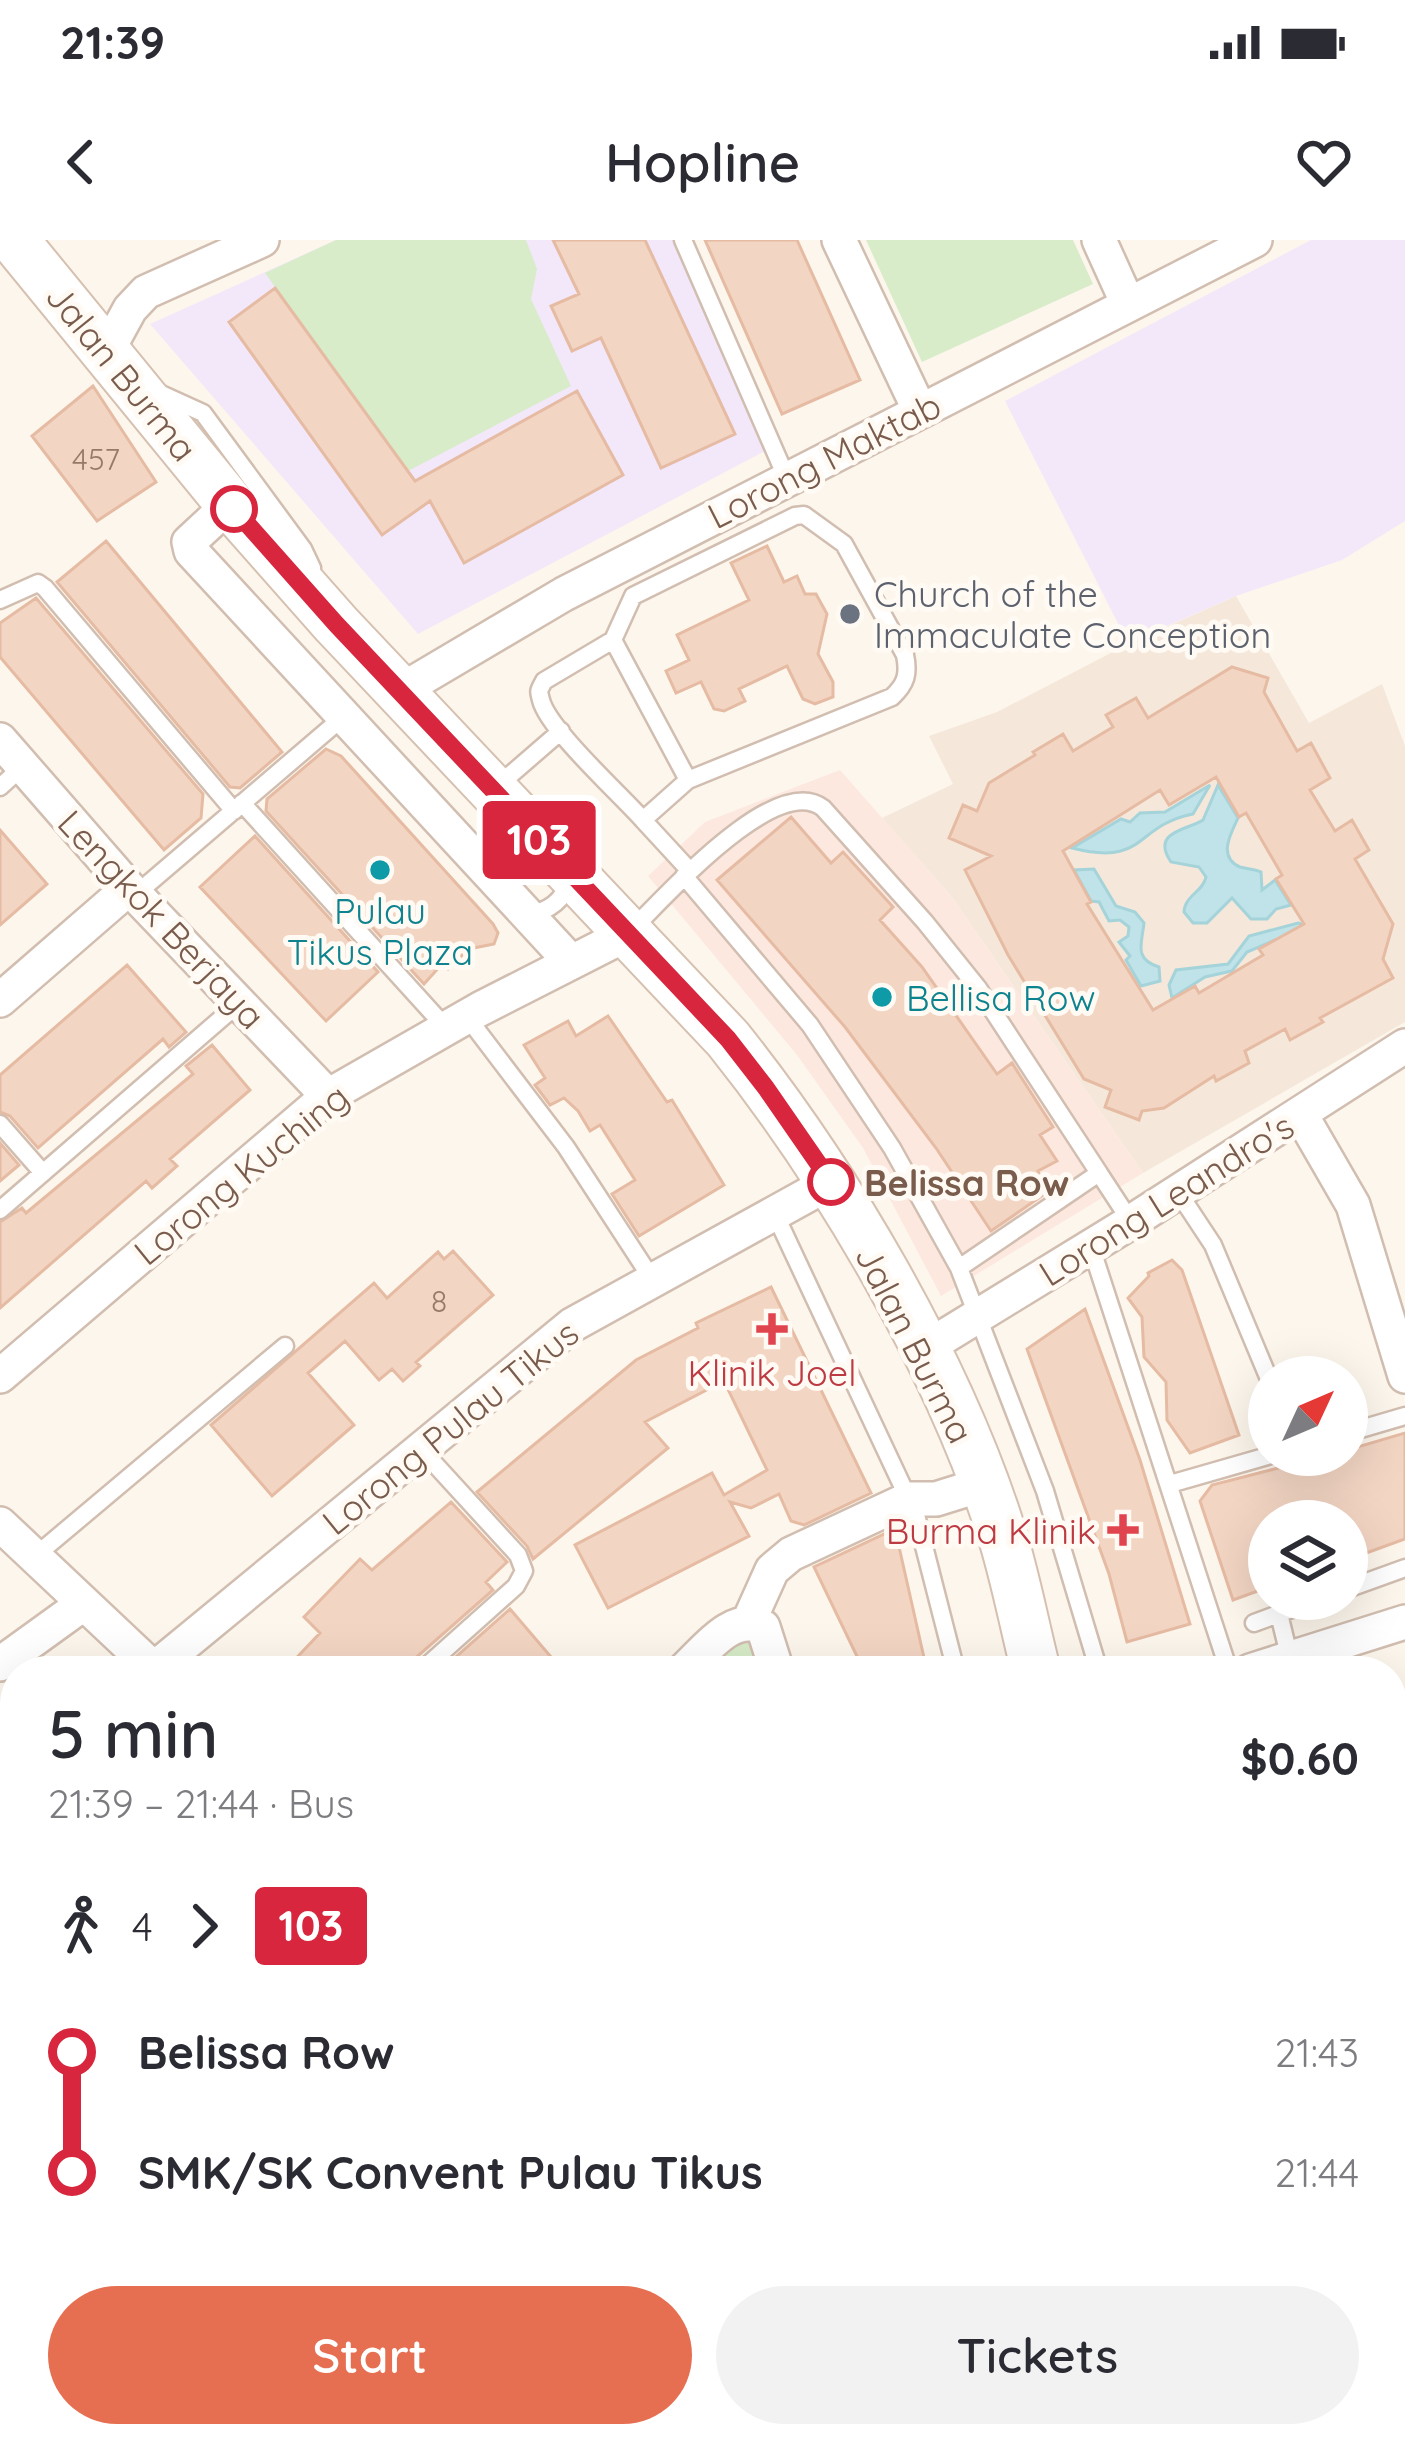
<!DOCTYPE html>
<meta charset="utf-8">
<style>
:root{--surface:#fff;--page:#f2f2f3;--text:#2b2b33;--muted:#7c7c81;--accent:#e76f51}
body{margin:0;font-family:Quicksand,sans-serif;background:var(--page);color:var(--text);height:100vh;display:flex;flex-direction:column;font-size:45px;white-space:nowrap}
*{box-sizing:border-box;margin:0}
p{font-size:39px;color:var(--muted)}
.icon{flex:none;width:66px;height:66px;fill:none;stroke:currentColor;stroke-width:2;stroke-linecap:round;stroke-linejoin:round}
.map{position:relative;flex:1;overflow:hidden}
.panel{position:absolute;left:0px;top:1416px;width:1407px;height:792px;display:flex;flex-direction:column;background:var(--surface);border-radius:48px 48px 0 0;box-shadow:0 12px 48px #0002}
.panel>*{flex:none}
.badge{padding:0 24px;border-radius:9px;font-size:42px;line-height:78px}
.needle{width:78px;rotate:46deg}
.controls{position:absolute;left:1248px;top:1116px;display:grid;gap:24px}
.controls a{display:grid;place-items:center;width:120px;height:120px;border-radius:50%;background:var(--surface);box-shadow:0 12px 48px #0002;font-size:60px}
.map>.badge{position:absolute;translate:-50% -50%;box-shadow:0 0 0 6px #fff}
.legs{display:flex;align-items:center;gap:18px;height:132px;padding:0 48px;font-size:39px}
.legs p{margin-inline-start:auto}
.summary{display:flex;align-items:center;justify-content:space-between;height:204px;padding:0 48px}
h1{font-size:66px;font-weight:600;line-height:90px}
.primary-button{display:flex;gap:24px;margin-top:auto;padding:24px 48px}
.primary-button a{flex:1;height:138px;border-radius:72px;background:var(--accent);color:#fff;font-size:48px;font-weight:600;line-height:138px;text-align:center}
.primary-button a+a{background:var(--page);color:var(--text)}
ul{padding:0 48px;list-style:none}
li{display:flex;align-items:center;gap:42px;height:120px;font-size:45px}
li i{display:grid;place-items:center;width:18px;height:100%;margin:0 15px;background:currentColor}
li i::after{content:'';width:30px;height:30px;margin:-15px;border:9px solid;border-radius:50%;background:var(--surface)}
li p{margin-inline-start:auto}
li:first-child i{background:linear-gradient(#0000 50%,currentColor 0)}
li:last-child i{background:linear-gradient(currentColor 50%,#0000 0)}
.status{display:flex;justify-content:space-between;align-items:center;height:84px;padding:0 60px;background:var(--surface);direction:ltr}
.status svg{height:33px;fill:currentColor}
header{display:flex;justify-content:space-between;align-items:center;height:156px;padding:0 48px;background:var(--surface);font-size:54px;font-weight:600}
.map>svg:first-child{display:block}
.residential{fill:#f5e8da}
.commercial{fill:#fde8e0}
.education{fill:#f3e8fa}
.green{fill:#d8ecc9}
.water{fill:#bfe3e8;stroke:#a5d3da;stroke-width:3}
.building{fill:#f3d5c3;stroke:#e6bba3;stroke-width:3;fill-rule:evenodd}
.lines{fill:none;stroke-linecap:round;stroke-linejoin:round}
.service-casing{stroke:#d1beb0;stroke-width:21}
.minor-casing{stroke:#d1beb0;stroke-width:38}
.secondary-casing{stroke:#d6c0b0;stroke-width:52}
.service{stroke:#fff;stroke-width:16}
.minor{stroke:#fff;stroke-width:33}
.secondary{stroke:#fff;stroke-width:48}
.line-1-casing{stroke:#fff;stroke-width:27}
.line-1{stroke:#d7263d;stroke-width:18}
.stop-1-dot{fill:#fff;stroke:#d7263d;stroke-width:6}
.worship-dot{fill:#6b7280;stroke:#fffaf3;stroke-width:4.5}
.culture-dot{fill:#0f9aa8;stroke:#fffaf3;stroke-width:4.5}
.health-dot{fill:#e0444e;stroke:#fffaf3;stroke-width:4.5}
.labels{text-anchor:middle;dominant-baseline:central;stroke-width:10;stroke-linejoin:round;paint-order:stroke}
.number-label{font-size:30px;fill:#987a6a}
.street-label{font-size:36px;fill:#7a5c4d;stroke:#fffaf3}
.worship-label{font-size:36px;fill:#5b616d;stroke:#fffaf3;text-anchor:start}
.culture-label{font-size:36px;fill:#0d838f;stroke:#fffaf3}
.stop-label{font-size:36px;font-weight:bold;fill:#7a5c4d;stroke:#fffaf3;text-anchor:start}
.health-label{font-size:36px;fill:#be3a42;stroke:#fffaf3}
</style>
<div class="status"><b>21:39</b><svg viewBox="0 0 49 12"><path d="M0 12V9h3v3zM5 12V6h3v6zM10 12V3h3v9zM15 12V0h3v12zM26 1h20v11H26zM47 4h2v5h-2z"/></svg></div>
<header><svg class="icon" aria-label="back" viewBox="0 0 24 24"><path d="M15 5l-7 7 7 7"/></svg>Hopline<svg class="icon" aria-label="heart" viewBox="0 0 24 24"><path d="M12 20l-8-8c-3-5 5-10 8-4 3-6 11-1 8 4z"/></svg></header>
<div class="map">
<svg width="1405" height="2208" viewBox="0 0 1405 2208">
<rect width="100%" height="100%" fill="#fdf6ec"/>
<path class="residential" d="M1236,356L1309,483L1382,444L1405,506V782L1143,933L951,656L882,578L953,544L929,496L997,472L1128,404Z
M239,2193H458L463,2208H244Z"/>
<path class="commercial" d="M840,530L951,656L1143,933L941,1056L863,908L797,815L648,636L705,582Z"/>
<path class="education" d="M336,0H673L767,210L418,394L150,84Z
M1311,0H1405V281L1342,320L1236,356L1128,403L1005,161Z"/>
<path class="green" d="M336,0H526L537,29L531,59L571,146L408,231L265,33Z
M866,0H1073L1093,44L922,122Z
M743,1399L752,1402L766,1431H699Z"/>
<path class="water" d="M1210,545L1193,574C1133,586 1147,627 1072,608L1121,579L1130,582L1140,573L1165,572Z
M1218,545L1238,578C1231,593 1217,617 1240,627C1247,629 1254,629 1261,632L1262,650L1275,640L1291,665L1276,669L1267,679H1251L1232,658L1207,683H1193L1184,672C1185,655 1203,652 1206,637L1199,627L1171,622C1150,591 1188,590 1203,580Z
M1094,629L1116,666L1135,672L1144,683C1142,703 1133,719 1159,727L1160,741L1141,746L1126,720L1130,716L1119,702L1128,696L1129,687L1120,680L1109,681L1099,662L1091,661L1074,630Z
M1298,683L1308,686L1247,712L1232,731L1205,737L1172,758L1169,745L1176,730L1228,724L1249,696Z"/>
<path class="building" d="M553,0H645L735,194L661,228L601,98L572,111L551,66L579,54Z
M705,0H797L860,140L782,174Z
M275,48L415,241L577,151L623,235L464,323L430,261L382,295L229,82Z
M93,146L156,242L97,281L32,196Z
M106,301L282,512L240,548L230,547L57,342Z
M767,306L784,342L797,336L805,354H816L827,374L818,414L833,442V457L815,464L803,459L787,426L739,449L745,461L724,471L714,469L701,442L676,453L666,431L689,420L677,395L749,360L731,323Z
M36,358L203,554L201,578L164,610L0,417V383Z
M1232,427L1268,438L1264,452L1297,511L1311,503L1330,538L1310,550L1335,591L1352,580L1369,610L1355,619L1393,684L1383,719L1393,738L1320,778L1323,782L1290,800L1285,789L1245,811L1249,823L1216,841L1214,836L1164,868L1142,871L1139,880L1105,867L1111,850L1084,839L1008,715L965,630L991,616L949,598L963,565L977,571L989,543L1035,515L1033,512L1063,494L1073,511L1113,487L1106,475L1136,458L1148,478ZM1216,537L1239,577L1246,573L1282,635L1276,639L1304,684L1259,709L1263,715L1199,753L1195,746L1153,770L1087,664L1091,662L1063,611L1160,550L1169,565Z
M326,509L341,516L493,684L498,693L494,704L469,709L448,729L442,724L424,744L266,571L267,559Z
M791,577L831,623L843,612L893,667L880,680L922,727L997,834L1012,823L1053,887L1040,895L1057,921L1038,931L1046,953L991,991L936,908L845,787L717,640Z
M0,590L47,644L0,685Z
M255,596L378,732L326,781L200,647Z
M127,725L186,792L169,807L163,799L38,908L10,876L0,872V835Z
M608,776L667,862L672,860L724,945L639,996L612,954L635,940L600,885L590,891L578,871L564,858L550,865L535,845L545,838L524,805L568,781L576,796Z
M212,805L250,850L170,919L177,926L152,948L146,941L0,1068V982L22,968L26,973L193,834L186,826Z
M0,903L19,925L0,941Z
M453,1011L493,1055L416,1122L420,1126L403,1141L392,1129L379,1140L345,1101L308,1133L354,1185L272,1256L211,1185L374,1043L387,1058L438,1012L444,1019Z
M1172,1020L1182,1030L1239,1195L1190,1213L1167,1180L1166,1142L1144,1117L1142,1077L1128,1058L1149,1036L1148,1033Z
M771,1047L871,1253L804,1285L791,1281L779,1254L751,1268L730,1262L749,1296L608,1368L575,1305L712,1233L724,1255L767,1230L724,1141L645,1182L668,1208L533,1319L527,1306L477,1252L636,1120L698,1088L696,1083Z
M1085,1069L1140,1220L1190,1384L1127,1402L1109,1334L1027,1109Z
M1405,1193V1299L1347,1320V1281H1269V1347L1233,1360L1200,1261L1212,1245L1329,1215H1347V1210Z
M451,1262L507,1322L486,1342L493,1350L412,1421L409,1431H284L320,1393L304,1377L360,1319L372,1330Z
M895,1289L927,1431H864L814,1327Z
M510,1369L563,1431H440Z"/>
<g class="lines">
<defs>
<path id="service" d="M683,0L787,239
M159,153L203,173L303,309L312,328
M0,360L38,343L45,348L234,571
M613,400L633,356L795,276L804,275L844,304L905,415C909,434 906,444 892,457L688,540
M613,400L688,540L643,580C620,554 548,489 541,460C538,449 539,451 544,441Z
M0,547L23,526
M494,549L561,491
M242,563L447,789
M643,580L690,631
M684,636L810,785L892,908L959,1028L1045,1251L1099,1431
M135,655L342,478
M528,675C548,671 563,662 569,641
M631,690C663,660 775,531 823,568L925,682L978,748L1099,933L959,1028
M467,777L566,907L652,1039
M0,884L43,933
M1099,933L1131,982
M1178,952L1213,1005L1269,1139
M0,970L238,764
M775,974L916,1275L956,1431
M1091,1007L1229,1431
M1347,1193L1405,1176
M1170,1244L1271,1215
M34,1317L285,1106
M1347,1349L1405,1328
M1279,1374L1290,1419
M1254,1383L1319,1359
M421,1431L516,1346L524,1331L518,1315L421,1209
M1392,1558L1405,1553
M1392,1691L1405,1687
M1392,1819L1405,1867
M441,2193L445,2208
M1224,2193L1225,2204
M273,2208L313,2193
M880,2208L882,2193"/>
<path id="minor" d="M839,0L920,171
M1099,0L1128,64
M107,111L130,69L146,52L262,0
M230,264L189,302L191,311L571,722
M400,451L564,354L1255,0
M0,500L129,648L328,856
M0,760L129,648
M1301,875L1353,965L1405,1136
M924,1109L1131,982L1405,806
M0,1136L328,856L480,769L629,693
M0,1284L156,1431
M749,1381L772,1330L791,1314L909,1259H936L984,1244
M0,1424L83,1364
M154,1429L572,1085L831,942
M683,1431C706,1410 731,1373 763,1387L777,1431
M1250,1431L1405,1382
M0,1771L15,1763
M1392,2080L1405,2078
M680,2208L681,2193"/>
<path id="secondary" d="M14,0L230,264L336,384L728,799C836,934 947,1122 1000,1288C1015,1334 1024,1384 1036,1431
M1392,1761L1405,1756
M11,2208L44,2193
M1083,2208L1085,2193"/>
</defs>
<use href="#service" class="service-casing"/>
<use href="#minor" class="minor-casing"/>
<use href="#secondary" class="secondary-casing"/>
<use href="#service" class="service"/>
<use href="#minor" class="minor"/>
<use href="#secondary" class="secondary"/>
</g>
<g class="lines">
<defs>
<path id="line-1" d="M234,269L336,384L728,799L766,848L831,942"/>
</defs>
<use href="#line-1" class="line-1-casing"/>
<use href="#line-1" class="line-1"/>
</g>
<g class="stop-1-dot">
<circle cx="234" cy="269" r="21"/>
<circle cx="831" cy="942" r="21"/>
</g>
<circle class="worship-dot" cx="850" cy="374" r="12"/>
<g class="culture-dot">
<circle cx="380" cy="630" r="12"/>
<circle cx="882" cy="757" r="12"/>
</g>
<g class="health-dot">
<path d="M766 1071h12v12h12v12h-12v12h-12v-12h-12v-12h12z"/>
<path d="M1117 1272h12v12h12v12h-12v12h-12v-12h-12v-12h12z"/>
</g>
<g class="labels">
<g class="number-label">
<text x="96" y="219">457</text>
<text x="439" y="1061">8</text>
</g>
<g class="street-label">
<text transform="translate(122 132) rotate(51)">Jalan Burma</text>
<text transform="translate(824 220) rotate(-27)">Lorong Maktab</text>
<text transform="translate(162 679) rotate(47)">Lengkok Berjaya</text>
<text transform="translate(241 934) rotate(-39)">Lorong Kuching</text>
<text transform="translate(1166 959) rotate(-32)">Lorong Leandro's</text>
<text transform="translate(915 1104) rotate(63)">Jalan Burma</text>
<text transform="translate(450 1187) rotate(-39)">Lorong Pulau Tikus</text>
</g>
<g class="worship-label">
<text x="874" y="353">Church of the<tspan x="874" dy="41">Immaculate Conception</tspan></text>
</g>
<g class="culture-label">
<text x="380" y="670">Pulau<tspan x="380" dy="41">Tikus Plaza</tspan></text>
<text x="906" y="757" text-anchor="start">Bellisa Row</text>
</g>
<g class="stop-label">
<text x="864" y="942">Belissa Row</text>
</g>
<g class="health-label">
<text x="772" y="1132">Klinik Joel</text>
<text x="1096" y="1290" text-anchor="end">Burma Klinik</text>
</g>
</g>
</svg>
<div class="controls">
<a><svg class="needle" viewBox="-14 -14 28 28"><path d="M0-13l5 13h-10z" fill="#e53935"/><path d="M0 13l5-13h-10z" fill="#7c7c81"/></svg></a>
<a><svg class="icon" aria-label="layers" viewBox="0 0 24 24"><path d="M12 4l9 5-9 5-9-5zM3 14l9 5 9-5"/></svg></a>
</div>
<b class="badge" style="left:539px;top:600px;background:#d7263d;color:#fff">103</b>
<section class="panel">
<div class="summary"><div><h1>5 min</h1><p>21:39 – 21:44 · Bus</p></div><b>$0.60</b></div>
<div class="legs"><svg class="icon" aria-label="walk" viewBox="0 0 24 24"><circle cx="13" cy="4" r="2"/><path d="M13 8l-2 6 4 7M11 14l-3 7M7 12l3-4h3l4 4"/></svg>4<svg class="icon" aria-label="forward" viewBox="0 0 24 24"><path d="M9 5l7 7-7 7"/></svg><b class="badge" style="background:#d7263d;color:#fff">103</b></div>
<ul>
<li><i style="color:#d7263d"></i><b>Belissa Row</b><p>21:43</p></li>
<li><i style="color:#d7263d"></i><b>SMK/SK Convent Pulau Tikus</b><p>21:44</p></li>
</ul>
<div class="primary-button"><a>Start</a><a>Tickets</a></div>
</section>
</div>
